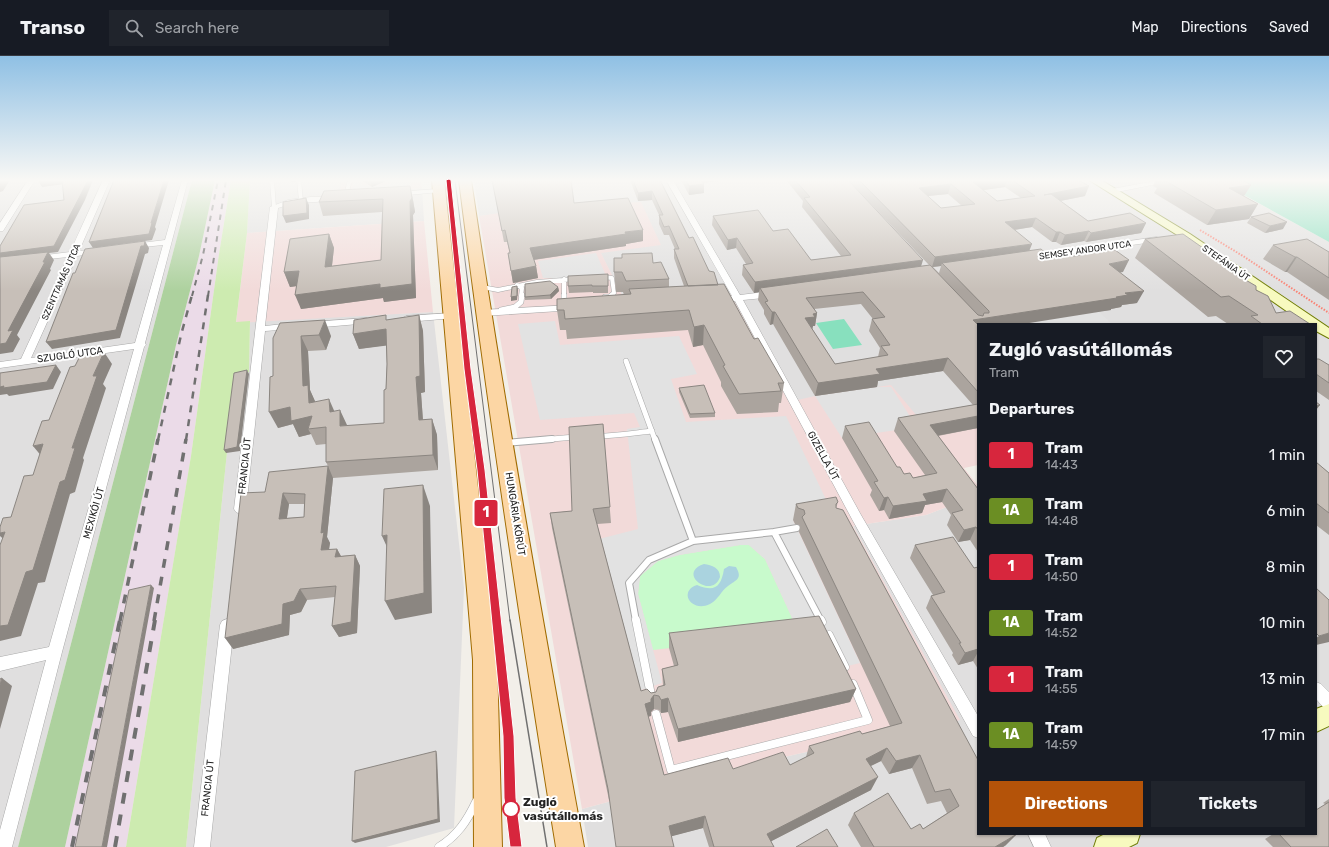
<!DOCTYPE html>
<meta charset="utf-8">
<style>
:root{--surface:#171b24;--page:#20242c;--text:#f1f3f6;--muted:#9ea1a6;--line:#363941;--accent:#b45309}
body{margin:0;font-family:Rubik,sans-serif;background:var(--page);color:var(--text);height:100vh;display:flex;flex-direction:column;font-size:15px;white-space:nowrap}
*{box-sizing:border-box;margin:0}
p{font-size:13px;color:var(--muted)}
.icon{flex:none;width:22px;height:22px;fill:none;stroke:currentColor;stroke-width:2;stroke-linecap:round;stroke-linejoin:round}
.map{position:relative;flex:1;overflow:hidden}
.panel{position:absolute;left:977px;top:267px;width:340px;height:512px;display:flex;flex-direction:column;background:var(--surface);border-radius:0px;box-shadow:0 1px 3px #0004}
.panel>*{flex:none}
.badge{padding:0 8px;border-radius:3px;font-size:14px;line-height:26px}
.map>.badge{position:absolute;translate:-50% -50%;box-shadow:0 0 0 2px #fff}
h2{padding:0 12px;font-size:15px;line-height:36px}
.round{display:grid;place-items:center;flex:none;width:42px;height:42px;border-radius:0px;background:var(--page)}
.summary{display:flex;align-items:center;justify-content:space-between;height:68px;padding:0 12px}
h1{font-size:19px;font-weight:700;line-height:30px}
.button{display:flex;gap:8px;margin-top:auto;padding:8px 12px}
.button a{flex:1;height:46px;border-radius:0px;background:var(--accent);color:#fff;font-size:16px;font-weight:700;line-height:46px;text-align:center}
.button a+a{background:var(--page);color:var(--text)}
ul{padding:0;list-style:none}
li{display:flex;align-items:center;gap:12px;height:56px;padding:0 12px}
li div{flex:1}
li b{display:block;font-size:15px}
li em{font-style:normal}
li .badge{min-width:44px;font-weight:700;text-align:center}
header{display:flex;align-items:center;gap:24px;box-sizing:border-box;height:56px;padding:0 20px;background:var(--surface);border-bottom:1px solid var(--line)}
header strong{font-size:19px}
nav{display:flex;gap:22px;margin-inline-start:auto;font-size:14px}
.search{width:280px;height:36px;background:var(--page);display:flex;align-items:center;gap:10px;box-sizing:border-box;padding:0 14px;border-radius:0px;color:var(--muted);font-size:15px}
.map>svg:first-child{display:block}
.residential{fill:#e0dfdf}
.commercial{fill:#f2dad9}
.industrial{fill:#ebdbe8}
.grass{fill:#cdebb0}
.forest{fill:#add19e}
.park{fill:#c8facc}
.pitch{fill:#88e0be}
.parking{fill:#e2e2e2}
.water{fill:#aad3df}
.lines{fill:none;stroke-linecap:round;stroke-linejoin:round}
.lane-far3-casing{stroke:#a9a9a9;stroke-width:5}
.lane-far2-casing{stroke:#a9a9a9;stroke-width:6}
.lane-far1-casing{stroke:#a9a9a9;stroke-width:8}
.lane-casing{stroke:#a9a9a9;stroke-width:9}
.street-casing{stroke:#a9a9a9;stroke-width:1}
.secondary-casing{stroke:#707d05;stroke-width:2}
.primary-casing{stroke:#a06b00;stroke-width:2}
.path{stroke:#fa8072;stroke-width:2;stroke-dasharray:1.5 1.5;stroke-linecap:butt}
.lane-far3{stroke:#fff;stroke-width:4}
.lane-far2{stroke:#fff;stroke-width:5}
.lane-far1{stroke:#fff;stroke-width:6}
.lane{stroke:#fff;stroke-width:8}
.street{fill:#fff;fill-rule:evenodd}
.secondary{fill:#f7fabf;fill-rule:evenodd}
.primary{fill:#fcd6a4;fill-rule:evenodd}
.tram-far1{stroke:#707070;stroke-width:1}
.tram{stroke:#707070;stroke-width:1.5}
.rail-far3{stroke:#707070;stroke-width:2;stroke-dasharray:5.5 5.5;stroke-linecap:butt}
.rail-far2{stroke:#707070;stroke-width:2.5;stroke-dasharray:7 7;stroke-linecap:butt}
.rail-far1{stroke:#707070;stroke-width:3.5;stroke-dasharray:9 9;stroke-linecap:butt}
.rail{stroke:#707070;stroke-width:4;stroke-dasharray:11 11;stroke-linecap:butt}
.wall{fill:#aba49e;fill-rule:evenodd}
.shaded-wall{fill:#8b8681}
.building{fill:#c7bfb8;stroke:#8b8681;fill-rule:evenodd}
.line{fill:#d7263d;stroke:#fff}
.stop-dot{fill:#fff;stroke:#d7263d;stroke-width:2}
.labels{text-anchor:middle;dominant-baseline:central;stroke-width:4;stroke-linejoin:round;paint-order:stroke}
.far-street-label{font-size:9px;fill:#222;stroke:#fff}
.street-label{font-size:10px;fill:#222;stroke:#fff}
.near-stop-label{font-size:12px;font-weight:bold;fill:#222;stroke:#fff;text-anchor:start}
</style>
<header>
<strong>Transo</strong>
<div class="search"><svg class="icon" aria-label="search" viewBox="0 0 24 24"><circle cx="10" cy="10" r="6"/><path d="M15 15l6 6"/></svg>Search here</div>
<nav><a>Map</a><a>Directions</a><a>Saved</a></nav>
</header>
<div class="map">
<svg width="1329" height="791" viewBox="0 0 1329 791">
<rect width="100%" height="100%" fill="#f2efe9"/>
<path class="residential" d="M0,124H192L18,791H0Z
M250,124H342L340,138L422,132L424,165L247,177Z
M474,124H1231L1223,128L1329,186V791H588L582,753L726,714L855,685L959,664L853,470L926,459L978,439V778H1316V268H978V357L922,366L789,346L731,239L624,243L600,196L498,158L479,160Z
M433,256L464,532L454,772L386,791H186L235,319L249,316L250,265Z"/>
<path class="commercial" d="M342,124H421L422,132L339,138Z
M641,146L661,189L601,197L624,243L731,239L789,346L815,340L891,329L922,366L978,357V409L964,412L978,430V439L926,459L853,470L960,664L943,669L855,685L726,714L582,753L479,160L542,151Z
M424,165L433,256L236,267L247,177Z"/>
<path class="industrial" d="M215,124H231L219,198L191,400L126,791H65L176,289L199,200Z"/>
<path class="grass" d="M231,124H250L247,177L236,266L250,265L249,316L235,319L186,791H126L191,400L219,198Z"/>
<path class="forest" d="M192,124H215L199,200L176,289L65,791H18Z"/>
<path class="park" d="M740,489H749L765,503L799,577L653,594L638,538L640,520L658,505L679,499Z"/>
<path class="pitch" d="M1234,124H1329V186L1224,128Z
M844,263L862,289L833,293L816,267Z"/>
<path class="parking" d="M305,124L306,126L324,124H331L332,126L341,125L337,137L297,139V135L282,137L281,125Z
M353,124H359L362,128L369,130H382L400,124H418L405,132L352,137Z
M596,197L607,222L554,225L552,222H543L538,205Z
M1099,256L1112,268H1023Z
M555,265L560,289L679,280L697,318L671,323L686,366L786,360L832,456L793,464L860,607L835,613L799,577L765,503L749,489H740L679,499L658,505L640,520L638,538L662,627L638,635L599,483L638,473L627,373L640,371L634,357L540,364L518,268Z
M877,331H891L917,371L842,382L815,340Z"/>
<path class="water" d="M704,508C712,509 720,512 720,521C712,544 676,517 704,508Z
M729,510L736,511C743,523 736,524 728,530C721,535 718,544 710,548C691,557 678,535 697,529C714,536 721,532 724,513Z"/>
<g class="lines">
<defs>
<path id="lane-far3" d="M272,124L274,151
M299,124L301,145
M346,139L350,124
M602,221L612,222L614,237L611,240
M564,223V240
M517,229L522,232L521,240
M482,231L498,234L537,226L576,223"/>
<path id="lane-far2" d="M564,239V249
M605,241H610L612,239
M501,254L515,251L521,246L522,239
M626,305L655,384
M598,380C616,380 634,377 652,375
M540,384L575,381"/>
<path id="lane-far1" d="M655,383L693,485L774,476L821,565
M506,387L552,383
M774,476L797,472
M636,565L629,527L649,504L693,485"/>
<path id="lane" d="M636,564L652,644
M821,564L822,566
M829,579L845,611
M656,658L671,714L868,664L853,628
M439,791C457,780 467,765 476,746"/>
<path id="street" d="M28,124H35L3,175H0V167Z
M103,124H110L79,195L98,193L102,195L98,197L77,200L31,302L135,287L163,189L133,192L129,190L133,188L165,184L182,124H188L145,287L146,289L144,291L62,596L12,791H0V774L46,604L0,615V601L49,591L134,293L0,312V306L21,303L68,201L38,204L34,202L38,200L70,196Z
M666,124H673L740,239L773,235L777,238L773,241L743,244L861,459L978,660V682L973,680L853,465L735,245L719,247L715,244L719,241L732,240Z
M1161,124H1177L1112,137L1108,135L1112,133Z
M438,133L440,134V136L397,140L393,138L397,136Z
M311,141H334L338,143L334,145L295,147L278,152L265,270L293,267L298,270L293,273L265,275L246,453L244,456L240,458L236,456L234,453L270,151L288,144Z
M1157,181L1161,183L1160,185L1034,203L1030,201L1034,199Z
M572,249L575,250L576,252L575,254L483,260L479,257L483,254Z
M452,257L456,260L455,262L406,266L402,263L406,260Z
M367,262L372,265L370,267L312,272L307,269L312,266Z
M227,563L232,565L234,569L210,791H194L220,569L222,565Z
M1316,626L1321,628L1329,636V654L1324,652L1316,643Z
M1028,778H1045L1051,791H1034Z"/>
<path id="secondary" d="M1089,124H1101L1190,178L1329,272V282L1316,275V268H1305L1182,182Z
M1329,648V670L1316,676V653Z
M1105,778H1140L1137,787L1129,791H1094L1097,782Z"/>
<path id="primary" d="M432,124H444L497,604L502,791H474L473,604Z
M459,124H471C504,347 543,569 584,791H556C520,569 487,347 459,124Z"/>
</defs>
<use href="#lane-far3" class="lane-far3-casing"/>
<use href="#lane-far2" class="lane-far2-casing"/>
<use href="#lane-far1" class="lane-far1-casing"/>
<use href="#lane" class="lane-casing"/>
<use href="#street" class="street-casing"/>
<use href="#secondary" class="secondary-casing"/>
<use href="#primary" class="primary-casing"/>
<path class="path" d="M1200,174L1243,200L1329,257"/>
<use href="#lane-far3" class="lane-far3"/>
<use href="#lane-far2" class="lane-far2"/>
<use href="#lane-far1" class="lane-far1"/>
<use href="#lane" class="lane"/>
<use href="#street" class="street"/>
<use href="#secondary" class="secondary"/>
<use href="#primary" class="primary"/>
<path class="tram-far1" d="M455,124L510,565
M453,160C466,295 483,430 497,565"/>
<path class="tram" d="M497,564L509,680L510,742L516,791
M510,564L547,791"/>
<path class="rail-far3" d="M192,240L203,199L218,124
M208,240L226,124"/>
<path class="rail-far2" d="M158,384L181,279L192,239
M186,384L208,239"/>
<path class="rail-far1" d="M120,565L158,383
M154,565L186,383"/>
<path class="rail" d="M72,791L120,564
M115,791L155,564"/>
</g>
<path class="wall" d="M361,124H388L372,131Z
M492,124L574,147L643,185L626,188V190L534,204L536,210L538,222L513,227L508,197H510L507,186H504Z
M630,124H660L689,182L709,215L754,283L784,327L781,347H779L778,356L737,358L721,330V326L703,289L693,291L688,274L567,283L566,274H560L557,254L624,239L623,236H616L614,216L653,207L669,223V231L684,230L674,202V193H675L669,179H664L659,168V159L652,144L638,145Z
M681,124H728L703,127L704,128V137L689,139Z
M786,124H848L921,210L929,209L848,124H1078L1085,140L1060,145L1088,165L1146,167L1141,177L1086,186L1084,185L1061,189L1056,186H1052L1032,171L1014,174L1029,195L1050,201L1070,200L1123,216H1120L1137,247L1122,249L1121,251L1111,253V254L978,268V372L938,380L978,433V496L970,484L958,486L947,469L951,459L942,446L925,449L922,457L889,463L884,454L879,455L870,439L872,434L842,382L845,370L904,418L913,422L925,419L894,375L898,362L973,349L943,315L878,325L877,331L815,340L773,268L770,269L764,258V254L758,244L759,236L754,237L742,219L743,209L746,208L736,192L727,194L712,169L713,160L773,175L811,204L841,200L802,151L803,145ZM1005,131L1021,142L997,145L983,134ZM948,138L962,150L941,152L928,140ZM941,210L939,217L933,211ZM861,248L873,263H872L869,275L880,292L878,301L835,308L812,273L813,270H815L817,257L814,253Z
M1156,124H1243L1251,129L1244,140L1258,148L1249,163L1207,169L1154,137L1157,132L1153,130Z
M324,135L413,144L415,156L413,159L416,242L384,246L383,242L301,253L296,230L290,231L284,216L329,178L334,192L332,210L381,204L382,156L323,160L319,146Z
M1251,161L1283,173L1265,177L1247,167Z
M1145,183L1236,215L1235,217L1276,257L1310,268H1228L1216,260L1208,261L1135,202Z
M1273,189L1329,196V244L1287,216H1285L1263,203Z
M608,218V237H593V236L569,237L568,230Z
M558,231L559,235L551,243L525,244V241Z
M419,259L423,275L425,336L421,337L423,364L432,363L437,379L438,414L333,422L327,481L330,487L329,494L337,493L341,500L355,499L360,510L357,577L339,581L332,570L335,541L307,544L301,556L290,559L289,579L233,593L265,436L328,410L326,406V388L316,389L311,378L299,381L293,368L278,372L273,320L280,267L331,280L326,294L308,295L310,334L315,346L334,355L347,370L384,367L387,308L386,289L359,293L353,278L387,264ZM289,448H304V461L287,462Z
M1316,303L1329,309V344L1316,335Z
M679,332L715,357V361L690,362L679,336Z
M603,368L611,467L597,468L641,635L651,637L656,636L663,630L662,613L674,610L669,592V577L856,633L850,646L678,686L668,656L661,657L659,654L654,653L651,656V660L648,661L664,719L733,713L790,709L806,701L809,690L862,678L890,670L799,476L800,469L795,468L793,464L796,448L838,446L836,452L1006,789L1003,791H861L848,769L854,757L911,773H923L947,757L941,745L927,748L912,712L889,718L881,705L871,710V734L771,785L774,791H709L703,772L671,780L609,744L552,472L550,457L572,455Z
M1316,406L1329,417V479L1316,469Z
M915,489L974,512L978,511V613L973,605L958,609L952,599L953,597L926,552L931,540L933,539L910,502Z
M1329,743V791H1273L1265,783L1273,778H1316L1325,748L1323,747Z"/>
<path class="shaded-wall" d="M0,124H10L3,135L0,136Z
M52,124H62L65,128L42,131L39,126Z
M88,124H93L85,144L58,196L49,197L54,204L50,213L51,214L17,279L20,283L13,296L0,298V288L8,275L43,206L0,204V197Z
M164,124H169L155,171L156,173L152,184L93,192L89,186L151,167Z
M290,124H296V126H291Z
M370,124H388L372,131Z
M698,124H728L698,127Z
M988,124H1007L1005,131L970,136L973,126Z
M704,128V137L689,139V130Z
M951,128L948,138L917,141L919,132Z
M1251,129L1242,143L1229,132Z
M410,130L413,144L415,156L413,159L416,242L384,246L383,242L301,253L295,239L380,228L410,145Z
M1089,130L1085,140L1040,149L1044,139Z
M652,135V144L638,145V137Z
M306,142L309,149V163L286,167L283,160Z
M1258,148L1249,163L1207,169L1216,154Z
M1036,162L1032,171L1001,176L1005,166Z
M1287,166L1283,173L1265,177L1270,170Z
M1146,167L1141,177L1086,186L1091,177Z
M643,174V185L626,188V190L532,204L530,192L625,176Z
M1089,175L1084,185L1061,189L1065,179Z
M1056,176H1060L1056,186H1052Z
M329,178L334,192L330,226L325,211Z
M737,182L736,192L727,194L728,184Z
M145,185L149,192L148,197L145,198L120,282L52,293L46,286Z
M1032,188L1028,198L942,207L941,210L932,211L935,201Z
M1295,201H1297L1287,216H1285Z
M923,204L920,214L760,232L759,236L754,237L755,226Z
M1129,204L1123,216L1104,220L1109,208Z
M536,210L538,222L513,227L511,215Z
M299,215L305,229L290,231L284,216Z
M517,230L518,234L517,244L511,245V241Z
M558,231L559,235L551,243L550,239Z
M1144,235L1137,247L1122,249L1121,251L1111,253V254L1023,268H978V275L973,264L1116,241L1125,237Z
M772,256H775L773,268L770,269Z
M817,257L815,270H813L812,274L805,262L813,258Z
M419,259L423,275L425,336L421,337L424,380L419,364L416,321Z
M325,264L331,280L326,294L319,279Z
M704,269L703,289L693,291L694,271Z
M386,273L391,289L359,293L353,278Z
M301,280L308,295L310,334L315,345L316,363L309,347L303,330Z
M104,296L112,308L103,328L106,332L83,402L84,404L75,436L70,438L45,526L38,527L21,580L0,585V570L26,516L72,392L93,320Z
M948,302L943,315L878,325L877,331L815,340L818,327L876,313Z
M56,309L61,316L53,333L9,340L7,338L0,339V331Z
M247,314L249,318L240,395L226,397L224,394Z
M329,343L336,359L330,356Z
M1320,349L1316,354V350Z
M290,351L312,360L308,373L311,378L299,381L293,368L278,372L269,356Z
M340,354L347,369L340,370Z
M978,360V372L925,382L930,369Z
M432,363L437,379L438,414L433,399Z
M43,388V402L33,390Z
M328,410L333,422L327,481L330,487L327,505L321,494V477Z
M423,429L430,450L432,557L395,564L385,545Z
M947,433L942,446L925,449L922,457L889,463L893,450L923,438Z
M283,437L289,448L285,474L279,463Z
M888,441L884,454L879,455L884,442Z
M976,471L970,484L958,486L964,474Z
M5,476L10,489L0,480V477Z
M387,479L391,500L382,480Z
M337,493L343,504L335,501Z
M355,499L360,510L357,577L339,581L332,570Z
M151,529L154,532L107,791H102Z
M300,533L307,544L301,556L290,559L289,579L233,593L225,582L283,548Z
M1329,577V586L1316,589V582L1319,580Z
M978,593V596L973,605L958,609L965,597Z
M2,622L12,630L0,673V629Z
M856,633L850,646L678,686V673Z
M654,639V653L651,656V660L645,661V648Z
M668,642V656L661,657V644Z
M887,692L881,705L860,715L866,703Z
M436,695L437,699L440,766L355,787L352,785Z
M920,699L912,712L889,718L896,705Z
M878,721L871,734L764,789L767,778Z
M705,760L703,772L669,781V770Z
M1017,778L1006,789L1003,791H995Z"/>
<path class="building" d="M40,124H52L39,126Z
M62,124H88L81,138L54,190L0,197V190L24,149L64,144Z
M114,124H164L151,167H152L149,178L89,186Z
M492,124H571L574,147L628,142L643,174L625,176L626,178L530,192L536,210L511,215L508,197H510L505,174L502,175Z
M633,124H660L689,182L693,181L709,215L714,216L718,229L688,230L674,193H679L669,170L664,171L659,159H663L652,135L638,137Z
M686,124H702L704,128L689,130Z
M795,124H848L923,204L755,226L743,209L753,207L737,182L728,184L713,160L758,154L773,175L788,173L811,204L851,199L804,142L810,141Z
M859,124H988L973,126L997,145L1035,140L1012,124H1078L1089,130L1044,139L1051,138L1088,165L1130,157L1146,167L1091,177L1089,175L1065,179L1060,176H1056L1036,162L1005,166L1032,188L935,201ZM951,128L975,148L941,152L919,132Z
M1164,124H1243L1251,129L1229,132L1258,148L1216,154Z
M410,130L412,142L410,145L412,228L380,232V228L295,239L299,215L284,216L290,183L329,178L325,211L381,204L383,143L319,146L324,135Z
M306,142L307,157L283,160V146Z
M1269,157L1287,166L1270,170L1251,161Z
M1183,178L1236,215L1232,216L1256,230V234L1268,240L1276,257L1290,255L1310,268H1262L1251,260L1258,259L1229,240L1221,241L1145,183Z
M1307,183L1329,196V222L1297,201H1295L1273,189Z
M145,185L144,190H141L116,274L46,286L73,217H75L85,193Z
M1041,193L1050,201L1068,198L1070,200H1076L1108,193L1110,195L1115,194L1129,204L1109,208L1144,235L1125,237L1128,239L1116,241L1117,242L973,264L978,269V336L948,302L876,313L880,318L818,327L775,256H772L765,246L768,245L760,232L930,209L978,259L983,260L984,257H989V255L942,207ZM863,236L885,261L872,263L890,289L881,290L888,299L835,308L805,262L815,261L813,258L817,257L806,242Z
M48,196L43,206H45L8,275L13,274L6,287L0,288V201Z
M652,197L653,207L661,206L669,223L626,225L622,216H614V202H622V198Z
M608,218V230H592V229L568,230V220Z
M550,225L558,231L550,239L525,241V228Z
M724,228L754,283L758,282L784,327H778L781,335L739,338L723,310L725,309L704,269L694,271L689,254L565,263L564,254H557V243L631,238L629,233Z
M517,230V240L511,241L512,231Z
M386,259V264L419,259L420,320L416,321L419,364L432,363L433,399L326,406V371L308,373L312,360L291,365L290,351L269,356L270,321L273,320V282L280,267L325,264L319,279L301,280L303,330L308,329L309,347L329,343L330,356L340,354V370L384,367V334L386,333L387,308L386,273L353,278L354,264Z
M104,296L93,320H97L72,392H75L65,424L60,426L33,514L26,516L8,569L0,570V489L5,476L0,477V471L3,462L11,461L24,420L33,419L43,388L33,390L42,365L49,364L70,311L75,310L80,300Z
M1316,303H1319L1329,309V327L1316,318Z
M56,309L47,326L3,332L4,330L0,331V317Z
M247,314L237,391L224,394L234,317Z
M704,329L715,357L690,358L679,332Z
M1316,346L1320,349L1316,350Z
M978,348V360L930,369L978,433V474L976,471L964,474L952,457L963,454L947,433L923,438L927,445L893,450L888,441L884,442L874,426L878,425L845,370L869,366L897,411H900L904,418L910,417L913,422L937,417L898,362Z
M603,368L610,451L593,453L641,635L647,633L651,637L656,636L658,631L665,629L662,613L678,609L669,577L819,560L856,633L678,673L668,642L661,644L659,640L654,639L651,643V646L645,648L664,719L728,702L733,713L783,696L790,709L814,697L809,690L860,675L862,678L902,667L802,461L805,458L804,454L798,452L796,448L836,441L838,446L836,448V452L843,454L978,704V778H1017L995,791H874L854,757L888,737L911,773L920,768L923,773L959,750L950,733L935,736L920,699L896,705L887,692L866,703L878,721L767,778L774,791H714L705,760L669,770L674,791H616L608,733L550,457L572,455L569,371Z
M1316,406L1329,417V457L1316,447Z
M328,410L321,477L324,476L321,494L337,493L335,501L355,499L351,566L332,570L336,530L300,533L294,545L283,548L282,568L225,582L241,437L265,436L269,416ZM283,437L305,438L304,461L279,463Z
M423,429L424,537L385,545L387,479L382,480L384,433Z
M953,481L974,512L978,511V593L965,597L959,587H961L931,540L945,536L915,489Z
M151,529L102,791H75L129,534Z
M1316,532L1329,544V577L1319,580L1316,577Z
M2,622L0,629V623Z
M436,695L438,763L352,785L355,715Z
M1329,746V791H1291L1279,778H1316V754Z
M827,773L838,791H796Z"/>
<linearGradient id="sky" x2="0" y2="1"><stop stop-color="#8fc0e4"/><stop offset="0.53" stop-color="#f9f8f5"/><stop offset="1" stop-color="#f9f8f5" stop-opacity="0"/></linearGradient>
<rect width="1329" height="235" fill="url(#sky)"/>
<path class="line" d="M449,123L451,124L471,313L485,414L514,680L516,742L522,791H510L504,742L503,680L477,414L464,313L446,124Z"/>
<circle class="stop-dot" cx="511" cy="753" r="8"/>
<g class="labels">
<g class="far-street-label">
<text transform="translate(1085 194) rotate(-8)">SEMSEY ANDOR UTCA</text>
<text transform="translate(1226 207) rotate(35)">STEFÁNIA ÚT</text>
<text transform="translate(61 226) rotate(-66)">SZENTTAMÁS UTCA</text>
</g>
<g class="street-label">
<text transform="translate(70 299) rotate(-8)">SZUGLÓ UTCA</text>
<text transform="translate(823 400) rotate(61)">GIZELLA ÚT</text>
<text transform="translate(245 410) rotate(-84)">FRANCIA ÚT</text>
<text transform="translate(94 457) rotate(-74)">MEXIKÓI ÚT</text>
<text transform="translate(515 458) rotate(81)">HUNGÁRIA KÖRÚT</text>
<text transform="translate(208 732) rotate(-84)">FRANCIA ÚT</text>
</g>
<g class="near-stop-label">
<text x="523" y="746">Zugló<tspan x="523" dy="14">vasútállomás</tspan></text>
</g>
</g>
</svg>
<b class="badge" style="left:486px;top:457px;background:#d7263d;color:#fff">1</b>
<section class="panel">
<div class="summary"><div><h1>Zugló vasútállomás</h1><p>Tram</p></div><a class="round"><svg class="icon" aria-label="heart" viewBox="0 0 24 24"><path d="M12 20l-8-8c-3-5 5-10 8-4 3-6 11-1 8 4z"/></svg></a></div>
<h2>Departures</h2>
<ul>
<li><span class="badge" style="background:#d7263d;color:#fff">1</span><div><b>Tram</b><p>14:43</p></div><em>1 min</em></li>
<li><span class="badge" style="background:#6b8e23;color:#fff">1A</span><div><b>Tram</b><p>14:48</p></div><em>6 min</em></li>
<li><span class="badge" style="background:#d7263d;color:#fff">1</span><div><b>Tram</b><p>14:50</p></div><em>8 min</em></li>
<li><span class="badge" style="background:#6b8e23;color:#fff">1A</span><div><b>Tram</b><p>14:52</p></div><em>10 min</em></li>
<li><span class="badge" style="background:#d7263d;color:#fff">1</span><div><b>Tram</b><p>14:55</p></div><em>13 min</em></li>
<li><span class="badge" style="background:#6b8e23;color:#fff">1A</span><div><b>Tram</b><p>14:59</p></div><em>17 min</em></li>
</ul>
<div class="button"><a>Directions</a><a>Tickets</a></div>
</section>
</div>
